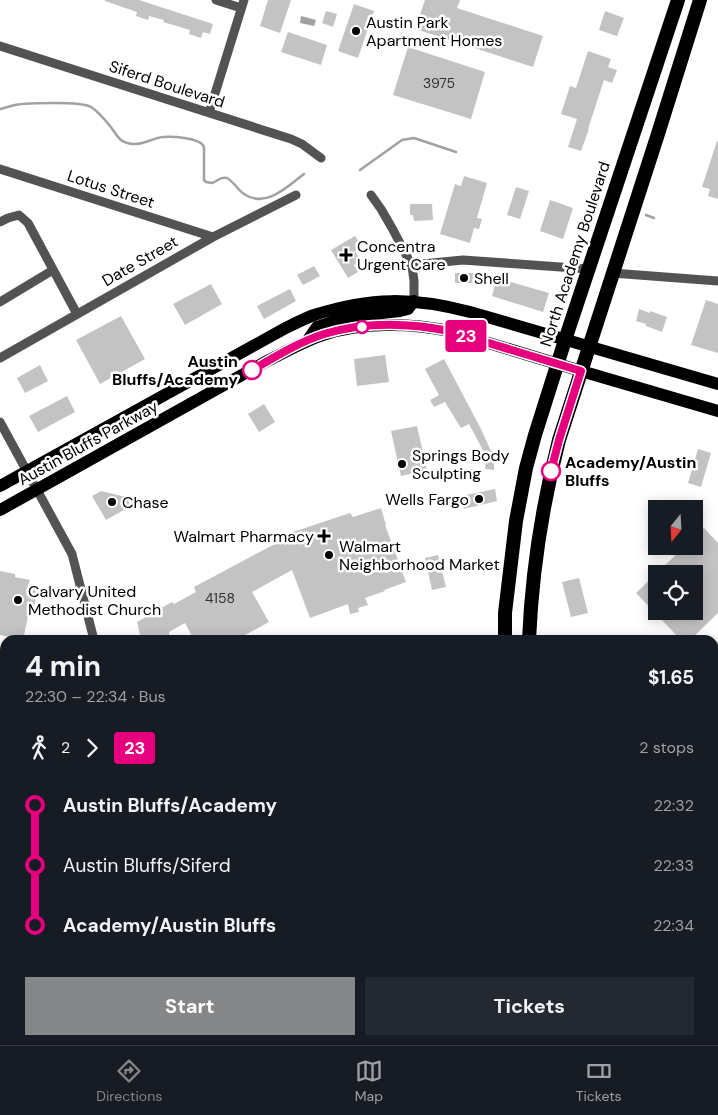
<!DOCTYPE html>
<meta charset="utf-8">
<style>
:root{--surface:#171b24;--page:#242831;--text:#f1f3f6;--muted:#9ea1a6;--line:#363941;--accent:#858687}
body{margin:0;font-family:"DM Sans",sans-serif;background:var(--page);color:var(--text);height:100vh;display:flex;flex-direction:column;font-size:19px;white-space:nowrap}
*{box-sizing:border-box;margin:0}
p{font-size:16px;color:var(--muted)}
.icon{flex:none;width:28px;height:28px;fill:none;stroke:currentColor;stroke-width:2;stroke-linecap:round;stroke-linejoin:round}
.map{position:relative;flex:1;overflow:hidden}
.details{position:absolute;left:0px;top:635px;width:719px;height:410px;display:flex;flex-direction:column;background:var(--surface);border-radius:15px 15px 0 0;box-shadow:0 2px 12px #0003}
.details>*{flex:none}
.badge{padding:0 10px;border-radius:4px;font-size:18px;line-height:32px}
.needle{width:32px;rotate:198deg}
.buttons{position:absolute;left:648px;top:500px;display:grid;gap:10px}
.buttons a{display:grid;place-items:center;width:55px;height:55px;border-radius:0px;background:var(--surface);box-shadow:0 2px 12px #0003;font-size:25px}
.map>.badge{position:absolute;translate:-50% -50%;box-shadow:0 0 0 2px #fff}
.legs{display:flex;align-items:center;gap:8px;height:55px;padding:0 25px;font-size:16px}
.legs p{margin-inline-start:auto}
.headline{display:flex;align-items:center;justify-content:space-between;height:85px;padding:0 25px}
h1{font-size:28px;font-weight:700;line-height:38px}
.primary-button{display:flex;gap:10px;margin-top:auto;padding:10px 25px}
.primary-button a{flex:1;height:58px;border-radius:0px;background:var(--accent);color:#fff;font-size:20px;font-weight:700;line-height:58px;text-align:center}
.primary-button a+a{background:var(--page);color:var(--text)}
ul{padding:0 25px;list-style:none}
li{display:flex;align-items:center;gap:18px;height:60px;font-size:19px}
li i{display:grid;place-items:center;width:8px;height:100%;margin:0 6px;background:currentColor}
li i::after{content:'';width:12px;height:12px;margin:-6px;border:4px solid;border-radius:50%;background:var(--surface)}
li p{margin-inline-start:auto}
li:first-child i{background:linear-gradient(#0000 50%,currentColor 0)}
li:last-child i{background:linear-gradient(currentColor 50%,#0000 0)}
.menu{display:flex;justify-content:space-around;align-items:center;height:70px;border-top:1px solid var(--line);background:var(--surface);font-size:14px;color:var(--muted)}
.menu a{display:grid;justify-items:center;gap:2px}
.menu .selected{color:var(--accent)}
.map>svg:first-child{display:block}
.water{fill:#a1a1a1}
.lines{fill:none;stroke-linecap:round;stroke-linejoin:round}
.stream{stroke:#a1a1a1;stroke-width:2.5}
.building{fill:#c3c3c3;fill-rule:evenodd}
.minor{stroke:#535353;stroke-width:9}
.tertiary{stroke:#535353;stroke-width:10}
.primary{stroke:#000;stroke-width:12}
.trunk{stroke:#000;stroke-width:14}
.line-1-casing{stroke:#fff;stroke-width:11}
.line-1{stroke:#e6007e;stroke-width:8}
.poi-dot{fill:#000;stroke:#fff;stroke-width:2}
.stop-1-dot{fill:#fff;stroke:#e6007e;stroke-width:2.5}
.labels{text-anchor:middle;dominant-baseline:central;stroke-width:5;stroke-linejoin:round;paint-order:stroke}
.number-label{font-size:14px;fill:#313131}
.poi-label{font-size:16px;fill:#000;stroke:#fff;text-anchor:start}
.street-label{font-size:16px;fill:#000;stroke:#fff}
.stop-label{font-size:16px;font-weight:bold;fill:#000;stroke:#fff;text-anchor:end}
</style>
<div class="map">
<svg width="718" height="1045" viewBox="0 0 718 1045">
<rect width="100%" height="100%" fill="#fff"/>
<path class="water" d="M301,16L316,20L314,26L300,23Z"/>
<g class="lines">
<path class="stream" d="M0,109C5,108 10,106 15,105C26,103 82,101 91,107C96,110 106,121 110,126C118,136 118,142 133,144C143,145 153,138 163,137C173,136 197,138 203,145L204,148V180L206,182L212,183C218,181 220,176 227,178C234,182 238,190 244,194C266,209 288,186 304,174
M360,170L402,140L414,138L456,152
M646,215L654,218"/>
</g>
<path class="building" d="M105,0H139L213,24L210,34L203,32L201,38L189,34L190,30L163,22L164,20L149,16L148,20L136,16L137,12L105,1Z
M268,0H291L280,33L260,26Z
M425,0H460L457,8L543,36L533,67L415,29Z
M354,4L374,11L358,58L338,51Z
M326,11L337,14L333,27L322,23Z
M605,11L624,18L617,36L599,30Z
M288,32L327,45L321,65L281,52Z
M408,47L485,72L471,119L393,95Z
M588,51L611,59L608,67L617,70L612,83L604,80L588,129H589L581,151L568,147L577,119L561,114L570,86L576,88Z
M717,141H718V199L708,196L710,189L702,187Z
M464,176L487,183L477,218L482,219L479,229L474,228L470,243L440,234L455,184L461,186Z
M516,187L529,191L520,219L507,215Z
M550,200L573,208L563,239L540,231Z
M410,204H432L433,220L414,221L413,215H410Z
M355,236L362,247L355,251L361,261L354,265L358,272L348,278L331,250Z
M314,266L320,276L303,285L297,275Z
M455,273H474V283H455Z
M497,278L549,293L543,312L492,296Z
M211,284L222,304L185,325L173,304Z
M290,289L296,301L264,319L257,306Z
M706,300L718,304V353L691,345Z
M639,309L650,313V311L667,317L662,332L646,326V324L636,321Z
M121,316L145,359L100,384L76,340Z
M385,355L389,382L357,386L354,359Z
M444,359L481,429L494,458V470L485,469L486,456L469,424L461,428L445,402L434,407L430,400L439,395L425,369Z
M40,365L48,381L25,393L17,378Z
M67,396L75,412L38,432L29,416Z
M264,404L275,422L259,432L248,414Z
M417,426L427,470L401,476L391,431Z
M698,449L711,453L701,487L688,483Z
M495,489L497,501L464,509L461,496Z
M101,491L126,497L131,506L106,520L92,496Z
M381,508L386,525H385L406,582L384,590L385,591L365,598L368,605L358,608L359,612L350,614L348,604L310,618L292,570L252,592L269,622L236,640H194L185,623L169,632L170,640H141L137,622L172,602L174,604L196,592L194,587L288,537L287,534L350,513L353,517Z
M704,528L718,543V613L690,640H681L636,593L685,546H694V538ZM656,574H694V611H656Z
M438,555L446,587L432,590L425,558Z
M0,571L15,574V577L30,580L28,586L38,588L33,613L29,612L23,640L0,635Z
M579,578L588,613L571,617L562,582Z"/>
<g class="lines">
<path class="minor" d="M216,0L241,8
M0,46L291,139L302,144L321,158
M209,113L244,0
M0,169L213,237
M371,195L381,209L392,228L412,266L414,281V301
M0,222L8,218L19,215L28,223L77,314
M412,266L422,264L463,260L588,269
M612,273L718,281
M0,302L53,270
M0,358L213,237L296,195
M0,422L72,554L94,640
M0,721L5,720
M714,954L718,952"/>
<path class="tertiary" d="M0,931L5,932"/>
<path class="primary" d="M308,340L317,327L342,319L363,315L400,311L408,309L414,301
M0,486L282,330C292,325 303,319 314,315C371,297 412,297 470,312L718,384
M0,510L267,361C286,352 304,341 323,335C362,322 410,323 449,331L581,371L718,411"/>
<path class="trunk" d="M505,640V613L516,521L526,468L535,435L565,340L678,0
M529,640C532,571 542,506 559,440L657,137L700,0
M602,1040L605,1045
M624,1040L626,1045"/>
</g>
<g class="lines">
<defs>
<path id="line-1" d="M252,370C275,357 299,342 324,334C364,322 409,323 449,331L581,371L559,440L551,471"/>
</defs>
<use href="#line-1" class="line-1-casing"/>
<use href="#line-1" class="line-1"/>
</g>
<g class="poi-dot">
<circle cx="356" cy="31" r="5"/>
<path d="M343.5 247.5h5v5h5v5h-5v5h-5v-5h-5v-5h5z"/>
<circle cx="464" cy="278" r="5"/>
<circle cx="402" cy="464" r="5"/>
<circle cx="479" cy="499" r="5"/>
<circle cx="112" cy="502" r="5"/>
<path d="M321.5 528.5h5v5h5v5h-5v5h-5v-5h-5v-5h5z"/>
<circle cx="329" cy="555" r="5"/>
<circle cx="18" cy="600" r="5"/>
</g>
<g class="stop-1-dot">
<circle cx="362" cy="327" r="6"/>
<circle cx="252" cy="370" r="9"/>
<circle cx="551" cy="471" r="9"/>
</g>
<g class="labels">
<g class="number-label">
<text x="439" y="83">3975</text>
<text x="220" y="598">4158</text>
</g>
<g class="poi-label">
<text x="366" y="22">Austin Park<tspan x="366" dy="18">Apartment Homes</tspan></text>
<text x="357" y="246">Concentra<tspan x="357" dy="18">Urgent Care</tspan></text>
<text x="474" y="278">Shell</text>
<text x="412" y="455">Springs Body<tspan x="412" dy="18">Sculpting</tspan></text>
<text x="469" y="499" text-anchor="end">Wells Fargo</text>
<text x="122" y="502">Chase</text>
<text x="314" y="536" text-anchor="end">Walmart Pharmacy</text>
<text x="339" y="546">Walmart<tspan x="339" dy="18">Neighborhood Market</tspan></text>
<text x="28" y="591">Calvary United<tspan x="28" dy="18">Methodist Church</tspan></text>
</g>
<g class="street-label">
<text transform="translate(167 84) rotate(18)">Siferd Boulevard</text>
<text transform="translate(111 189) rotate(18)">Lotus Street</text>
<text transform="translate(575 254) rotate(-72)">North Academy Boulevard</text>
<text transform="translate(140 261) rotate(-30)">Date Street</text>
<text transform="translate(88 443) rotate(-29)">Austin Bluffs Parkway</text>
</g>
<g class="stop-label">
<text x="238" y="361">Austin<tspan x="238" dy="18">Bluffs/Academy</tspan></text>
<text x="565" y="462" text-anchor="start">Academy/Austin<tspan x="565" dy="18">Bluffs</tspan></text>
</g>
</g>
</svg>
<div class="buttons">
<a><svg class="needle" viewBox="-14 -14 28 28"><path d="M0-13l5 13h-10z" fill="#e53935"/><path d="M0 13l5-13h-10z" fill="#9ea1a6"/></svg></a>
<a><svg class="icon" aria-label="locate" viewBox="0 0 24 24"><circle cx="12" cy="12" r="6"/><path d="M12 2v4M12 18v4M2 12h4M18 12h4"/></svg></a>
</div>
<b class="badge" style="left:466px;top:336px;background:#e6007e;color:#fff">23</b>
<section class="details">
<div class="headline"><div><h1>4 min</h1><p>22:30 – 22:34 · Bus</p></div><b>$1.65</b></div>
<div class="legs"><svg class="icon" aria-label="walk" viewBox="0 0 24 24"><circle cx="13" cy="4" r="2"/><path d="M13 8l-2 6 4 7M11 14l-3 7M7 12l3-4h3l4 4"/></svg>2<svg class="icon" aria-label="forward" viewBox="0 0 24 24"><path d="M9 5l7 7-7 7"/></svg><b class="badge" style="background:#e6007e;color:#fff">23</b><p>2 stops</p></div>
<ul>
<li><i style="color:#e6007e"></i><b>Austin Bluffs/Academy</b><p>22:32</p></li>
<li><i style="color:#e6007e"></i><span>Austin Bluffs/Siferd</span><p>22:33</p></li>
<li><i style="color:#e6007e"></i><b>Academy/Austin Bluffs</b><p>22:34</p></li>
</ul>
<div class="primary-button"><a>Start</a><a>Tickets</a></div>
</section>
</div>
<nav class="menu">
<a class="selected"><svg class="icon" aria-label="directions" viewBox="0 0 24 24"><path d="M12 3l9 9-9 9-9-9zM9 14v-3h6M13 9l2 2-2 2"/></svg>Directions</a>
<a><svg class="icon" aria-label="map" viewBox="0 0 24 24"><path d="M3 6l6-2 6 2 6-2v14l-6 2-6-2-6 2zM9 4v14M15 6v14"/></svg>Map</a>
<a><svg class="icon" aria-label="tickets" viewBox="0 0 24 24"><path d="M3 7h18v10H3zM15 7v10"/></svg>Tickets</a>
</nav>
